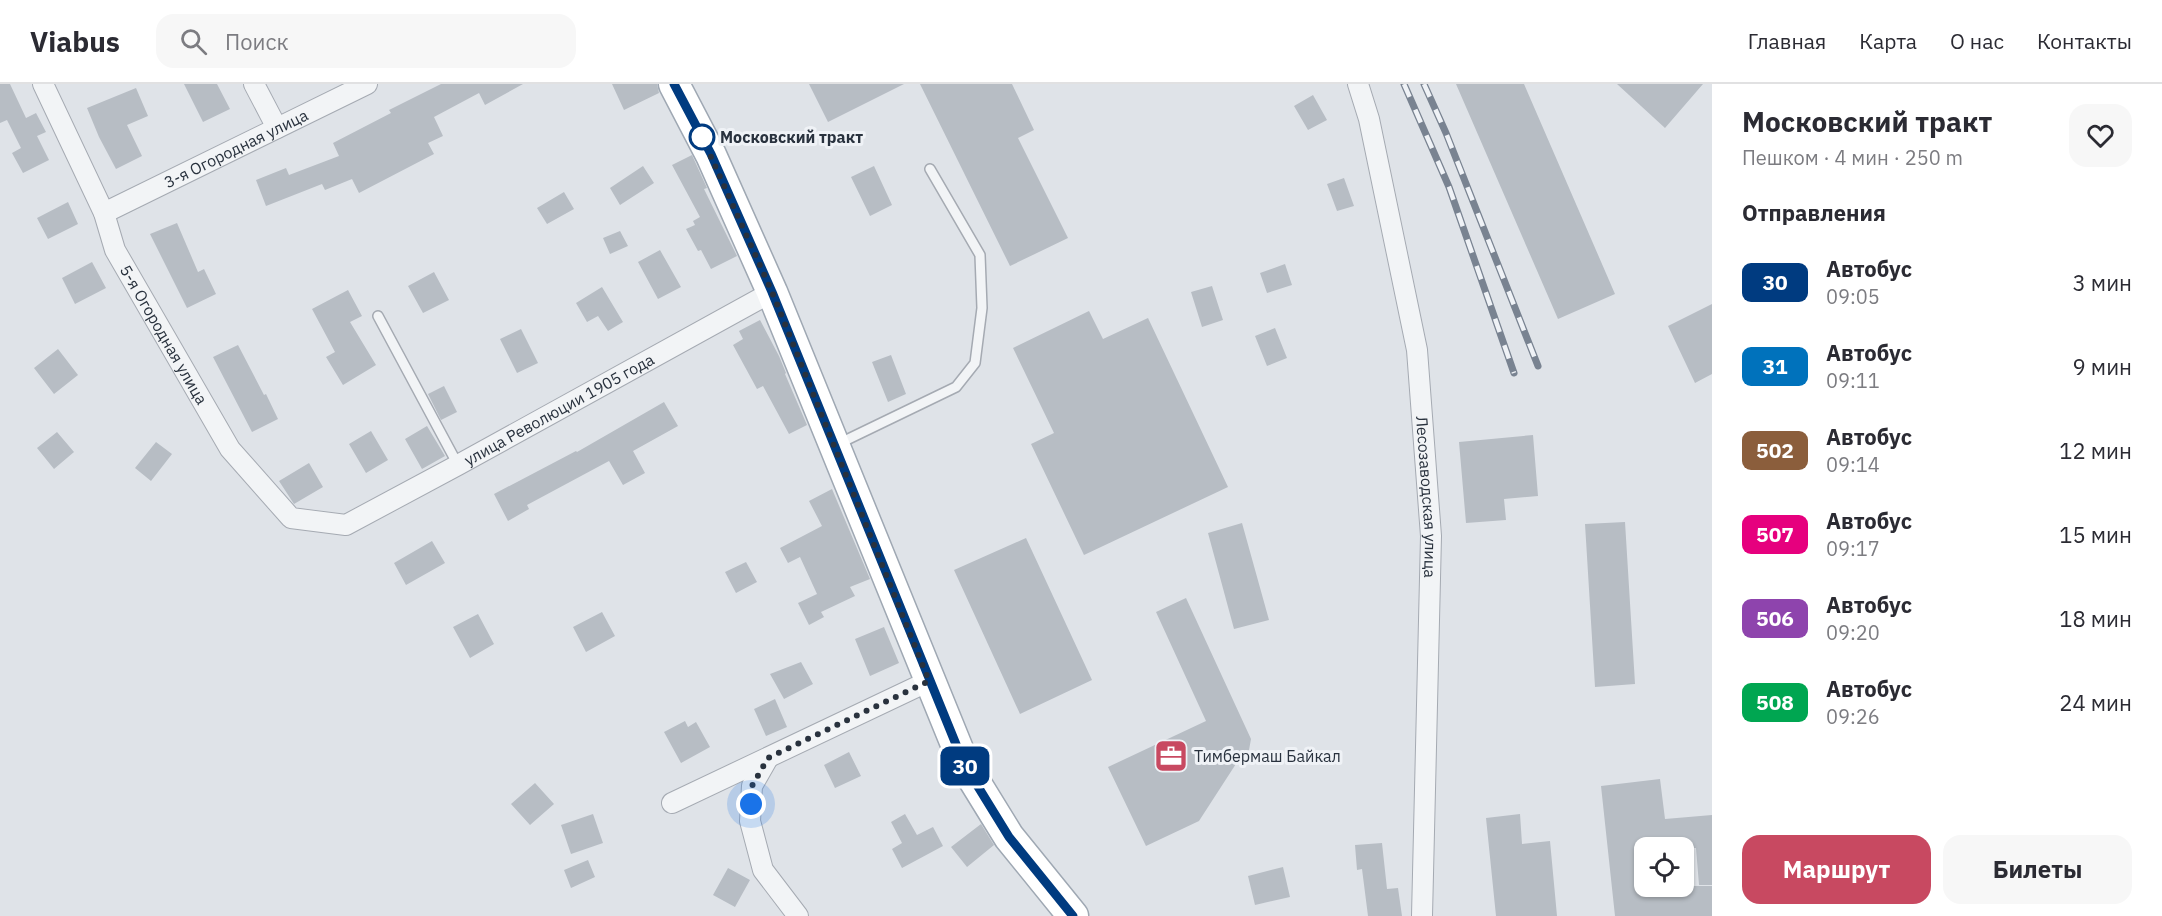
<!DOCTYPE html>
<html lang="ru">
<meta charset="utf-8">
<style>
:root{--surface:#fff;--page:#f7f7f7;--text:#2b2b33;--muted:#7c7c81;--line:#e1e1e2;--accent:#c84961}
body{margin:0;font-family:"IBM Plex Sans",sans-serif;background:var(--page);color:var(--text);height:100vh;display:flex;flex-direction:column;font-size:22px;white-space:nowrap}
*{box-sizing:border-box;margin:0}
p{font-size:20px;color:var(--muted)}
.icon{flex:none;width:33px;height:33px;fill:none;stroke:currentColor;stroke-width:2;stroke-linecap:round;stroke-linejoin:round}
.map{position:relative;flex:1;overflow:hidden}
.sheet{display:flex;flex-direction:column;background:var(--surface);width:450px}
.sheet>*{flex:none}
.badge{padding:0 12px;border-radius:9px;font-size:21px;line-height:39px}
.fabs{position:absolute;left:1634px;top:753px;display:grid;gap:12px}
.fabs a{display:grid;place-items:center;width:60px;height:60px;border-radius:12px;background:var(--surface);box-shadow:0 2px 4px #0004;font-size:30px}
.you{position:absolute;width:30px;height:30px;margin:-15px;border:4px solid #fff;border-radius:50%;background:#1a73e8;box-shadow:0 0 0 9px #1a73e833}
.map>.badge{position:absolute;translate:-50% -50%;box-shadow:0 0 0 3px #fff}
h2{padding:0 30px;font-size:22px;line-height:54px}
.round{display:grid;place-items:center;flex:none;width:63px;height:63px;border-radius:18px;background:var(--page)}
.head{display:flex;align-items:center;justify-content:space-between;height:102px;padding:0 30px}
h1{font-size:28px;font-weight:800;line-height:45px}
.primary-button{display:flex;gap:12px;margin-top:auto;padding:12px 30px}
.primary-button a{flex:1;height:69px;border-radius:18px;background:var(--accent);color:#fff;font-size:24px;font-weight:800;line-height:69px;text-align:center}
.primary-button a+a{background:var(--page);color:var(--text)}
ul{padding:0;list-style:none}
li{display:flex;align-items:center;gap:18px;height:84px;padding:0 30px}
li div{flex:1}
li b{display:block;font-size:22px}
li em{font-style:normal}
li .badge{min-width:66px;font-weight:700;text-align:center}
header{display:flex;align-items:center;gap:36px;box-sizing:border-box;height:84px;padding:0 30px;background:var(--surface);border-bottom:2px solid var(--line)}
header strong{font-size:28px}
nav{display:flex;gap:33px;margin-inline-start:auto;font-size:21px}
.search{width:420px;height:54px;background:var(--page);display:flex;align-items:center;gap:15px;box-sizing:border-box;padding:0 21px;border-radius:18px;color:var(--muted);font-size:22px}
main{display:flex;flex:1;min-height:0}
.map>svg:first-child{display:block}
.building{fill:#b7bdc4}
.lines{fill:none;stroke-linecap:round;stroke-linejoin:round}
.lane-casing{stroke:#a5aab2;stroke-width:12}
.street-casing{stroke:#a5aab2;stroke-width:22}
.primary-casing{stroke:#9fa8b3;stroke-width:33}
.lane{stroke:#f2f4f6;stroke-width:9}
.street{stroke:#f2f4f6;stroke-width:20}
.primary{stroke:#fff;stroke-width:30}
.rail-casing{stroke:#798391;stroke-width:7}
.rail{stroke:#eff2f6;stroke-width:4.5;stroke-dasharray:14;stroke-linecap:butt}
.line-casing{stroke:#fff;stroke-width:14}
.line{stroke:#003b80;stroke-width:9}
.walk{stroke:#29323e;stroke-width:6;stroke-dasharray:0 10.8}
.stop-dot{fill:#fff;stroke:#003b80;stroke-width:3}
.labels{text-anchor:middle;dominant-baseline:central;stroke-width:6;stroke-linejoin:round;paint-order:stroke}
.stop-label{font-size:16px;font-weight:bold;fill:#29323e;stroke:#eff2f6;text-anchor:start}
.street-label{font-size:16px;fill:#29323e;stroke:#eff2f6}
.poi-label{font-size:16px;fill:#29323e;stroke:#eff2f6;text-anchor:start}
</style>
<header>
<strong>Viabus</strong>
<div class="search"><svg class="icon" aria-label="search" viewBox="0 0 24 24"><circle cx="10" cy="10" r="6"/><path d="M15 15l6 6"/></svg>Поиск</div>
<nav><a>Главная</a><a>Карта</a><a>О нас</a><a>Контакты</a></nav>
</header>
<main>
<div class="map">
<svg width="1712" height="832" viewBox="0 0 1712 832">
<rect width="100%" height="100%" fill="#dfe3e8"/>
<path class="building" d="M0,0H10L26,34L36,29L46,48L37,52L49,76L23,89L12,69L21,64L7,36L0,39Z
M184,0H217L230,25L203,38Z
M441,0H523L485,21L479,9L434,33L443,52L428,59L434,70L359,109L352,95L325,106L322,100L266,122L256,96L286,84L289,91L339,72L333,59L391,29L389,26Z
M612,0H657L659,9L624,26Z
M809,0H904L828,38Z
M920,0H1012L1034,46L1018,54L1068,154L1010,182Z
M1456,0H1524L1615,210L1558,235Z
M1617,0H1703L1665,44Z
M136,4L148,32L127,41L142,72L116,85L99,53L87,24Z
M1313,11L1327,36L1308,46L1294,22Z
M692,71L707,104L704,105L737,172L711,185L701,166L698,167L686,145L695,141L693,137L700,133L672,81Z
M643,82L654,99L620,121L610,104Z
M874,82L892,121L870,132L851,93Z
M1344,94L1354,122L1337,127L1327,100Z
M564,108L574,125L547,140L537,124Z
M68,118L78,140L48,155L37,134Z
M177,139L198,188L204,185L216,210L187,224L150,150Z
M620,147L628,162L610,170L603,154Z
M660,166L681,203L658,215L638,178Z
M92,178L106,204L75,220L62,194Z
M1285,180L1292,201L1267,209L1260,189Z
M434,188L449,216L423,229L408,202Z
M1212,202L1223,236L1202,243L1191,208Z
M602,203L623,238L608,247L598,232L587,238L576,219Z
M348,206L362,232L350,238L376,281L343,301L326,273L335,268L312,225Z
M1712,220V290L1695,299L1668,242Z
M1089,227L1103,255L1148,234L1228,403L1084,471L1031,360L1054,349L1013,264Z
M760,236L779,272L786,289L785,290L807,341L789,350L763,302L757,305L733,261L743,255L739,247Z
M1275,244L1287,274L1267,282L1255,252Z
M521,245L538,279L517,289L500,255Z
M238,261L264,311L266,310L278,335L252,348L213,273Z
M58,265L78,291L54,310L34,284Z
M891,271L906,310L888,318L872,278Z
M444,302L457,328L441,336L428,310Z
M664,318L678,342L633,367L645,389L623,401L609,377L527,421L529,425L508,437L494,410L576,367L577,368Z
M427,342L445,372L422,385L405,355Z
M371,347L388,376L366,389L349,360Z
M57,348L74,368L54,385L37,364Z
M1533,351L1538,412L1504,415L1506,436L1466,439L1459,358Z
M156,358L172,370L151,397L135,384Z
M309,379L323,403L294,420L279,397Z
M832,405L870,495L850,503L855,512L821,528L824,533L809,541L798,519L817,510L800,473L788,479L780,464L822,442L809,417Z
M1625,438L1635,600L1595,603L1585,440Z
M1242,439L1269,536L1234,545L1208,449Z
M1026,454L1092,596L1020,630L954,486Z
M432,457L445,479L406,501L394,479Z
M746,478L757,498L736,509L725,488Z
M1186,514L1251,655L1249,666L1243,669L1199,737L1146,762L1108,683L1206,637L1156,528Z
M602,528L615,552L586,568L573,543Z
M478,530L494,560L470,574L453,543Z
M884,543L899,579L870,592L855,555Z
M801,578L813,600L784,615L770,590Z
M775,615L787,643L766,652L754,625Z
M685,637L688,643L696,638L710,663L681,679L664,648Z
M849,668L861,692L835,704L824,681Z
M1660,695L1665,735L1712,731V801H1699L1696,764H1644V802H1712V832H1615L1601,702Z
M535,699L554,720L530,741L511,720Z
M593,730L603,759L571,770L561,741Z
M905,730L917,751L933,743L943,762L902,784L892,765L902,759L891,738Z
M1520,730L1522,760L1550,757L1557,832H1496L1486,734Z
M981,740L994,761L967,783L951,763Z
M1382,759L1387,805L1398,804L1402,832H1368L1362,785L1357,786L1355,761Z
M588,776L595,793L571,804L564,786Z
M1283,783L1290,813L1255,821L1248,792Z
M728,784L750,796L735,823L713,811Z"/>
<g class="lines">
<defs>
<path id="lane" d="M378,232L458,381
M838,360L956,303L975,279L982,224L980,171L930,85"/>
<g id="street">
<path id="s1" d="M43,0L104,129L115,166L230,365L291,434L346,441L458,381L772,208"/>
<path d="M254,0L277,44"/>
<path id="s2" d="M1358,0L1369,35L1417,266L1431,452L1422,832"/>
<path id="s3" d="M104,129L367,0"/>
<path d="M768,674L752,702L750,737L763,786L798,832"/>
<path d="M672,719L929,597"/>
</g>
<path id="primary" d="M674,0L711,71L772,208L964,680L1009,753L1073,832"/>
</defs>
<use href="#lane" class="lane-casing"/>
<use href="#street" class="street-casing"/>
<use href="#primary" class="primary-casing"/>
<use href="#lane" class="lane"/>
<use href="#street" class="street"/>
<use href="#primary" class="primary"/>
<defs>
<path id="rail" d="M1404,0L1449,103L1514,289
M1424,0L1446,49L1538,282"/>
</defs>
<use href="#rail" class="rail-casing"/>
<use href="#rail" class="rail"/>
</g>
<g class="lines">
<defs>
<path id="line" d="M674,0L711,70L772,208L964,680L1009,753L1073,832"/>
</defs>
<use href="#line" class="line-casing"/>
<use href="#line" class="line"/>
<path class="walk" d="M702,53L772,208L929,597L768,674L752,702L751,720"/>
</g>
<defs>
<symbol id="office-square" viewBox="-11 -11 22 22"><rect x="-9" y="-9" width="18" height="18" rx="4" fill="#c84961" stroke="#eff2f6"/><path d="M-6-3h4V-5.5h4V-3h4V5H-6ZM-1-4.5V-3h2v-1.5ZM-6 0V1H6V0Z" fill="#fff"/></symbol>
</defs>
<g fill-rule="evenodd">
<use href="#office-square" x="1152" y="653" width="38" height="38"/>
</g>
<circle class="stop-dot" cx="702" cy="53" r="12"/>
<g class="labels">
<g class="stop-label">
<text x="720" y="53">Московский тракт</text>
</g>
<g class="street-label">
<text stroke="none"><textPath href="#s3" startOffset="147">3-я Огородная улица</textPath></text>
<text stroke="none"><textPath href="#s1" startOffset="279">5-я Огородная улица</textPath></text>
<text stroke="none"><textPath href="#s1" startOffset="801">улица Революции 1905 года</textPath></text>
<text stroke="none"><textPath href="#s2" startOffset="420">Лесозаводская улица</textPath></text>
</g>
<g class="poi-label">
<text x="1194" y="672">Тимбермаш Байкал</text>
</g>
</g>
</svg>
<div class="fabs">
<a><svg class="icon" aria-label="locate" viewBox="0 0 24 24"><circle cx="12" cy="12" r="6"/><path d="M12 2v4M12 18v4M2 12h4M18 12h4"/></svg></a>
</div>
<div class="you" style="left:751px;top:720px"></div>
<b class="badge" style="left:965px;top:682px;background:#003b80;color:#fff">30</b>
</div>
<section class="sheet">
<div class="head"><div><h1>Московский тракт</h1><p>Пешком · 4 мин · 250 m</p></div><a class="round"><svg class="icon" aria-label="heart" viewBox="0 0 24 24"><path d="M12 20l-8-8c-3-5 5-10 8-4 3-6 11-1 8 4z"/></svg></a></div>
<h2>Отправления</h2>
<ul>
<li><span class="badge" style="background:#003b80;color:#fff">30</span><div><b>Автобус</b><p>09:05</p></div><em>3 мин</em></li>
<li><span class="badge" style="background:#0072bc;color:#fff">31</span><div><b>Автобус</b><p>09:11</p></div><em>9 мин</em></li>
<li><span class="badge" style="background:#8b5e3c;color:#fff">502</span><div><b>Автобус</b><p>09:14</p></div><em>12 мин</em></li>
<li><span class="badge" style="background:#e6007e;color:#fff">507</span><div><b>Автобус</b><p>09:17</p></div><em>15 мин</em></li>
<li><span class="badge" style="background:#8e44ad;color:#fff">506</span><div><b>Автобус</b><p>09:20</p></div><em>18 мин</em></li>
<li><span class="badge" style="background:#00a651;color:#fff">508</span><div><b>Автобус</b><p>09:26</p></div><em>24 мин</em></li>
</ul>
<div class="primary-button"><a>Маршрут</a><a>Билеты</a></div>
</section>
</main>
